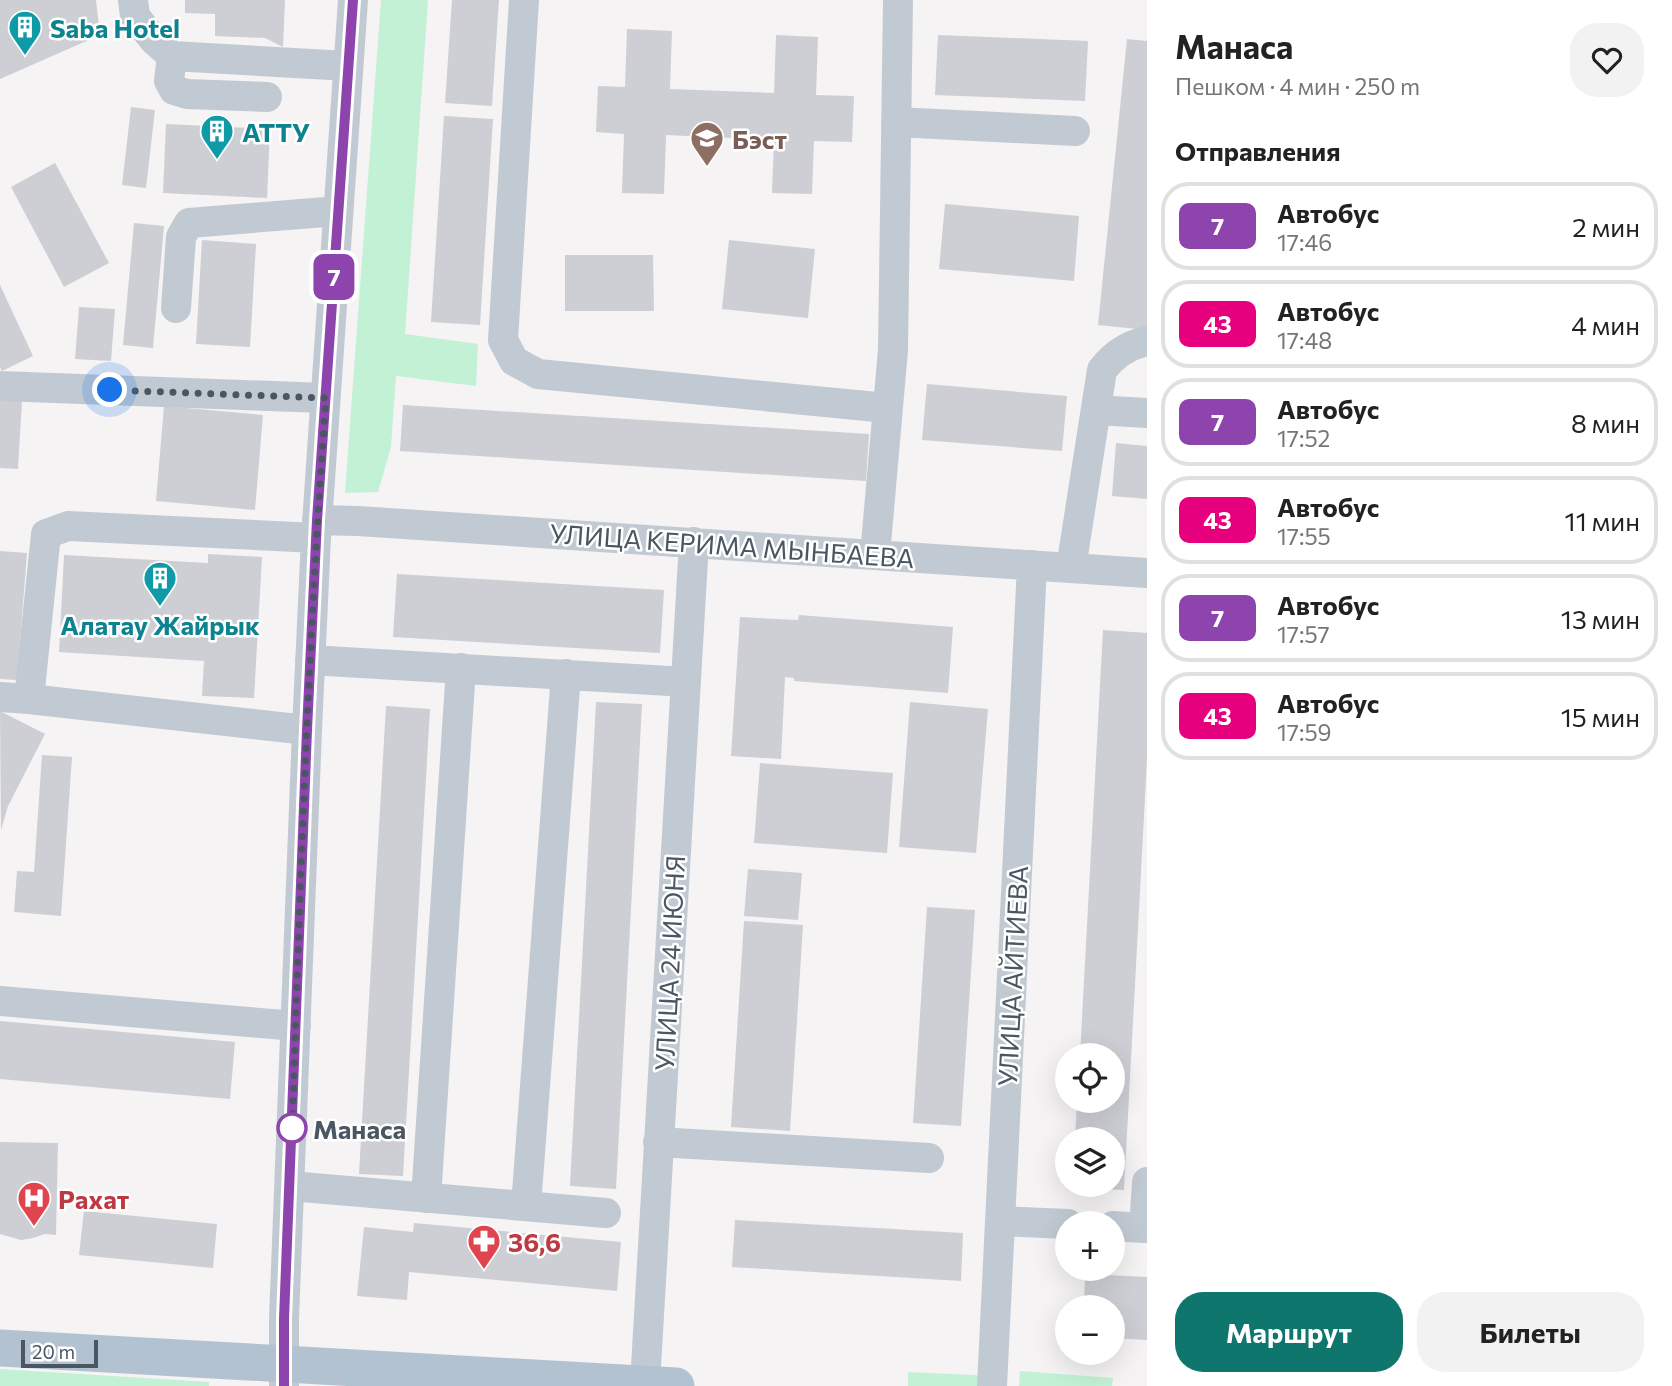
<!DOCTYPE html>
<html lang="ru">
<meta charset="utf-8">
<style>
:root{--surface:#fff;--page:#f2f2f2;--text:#222;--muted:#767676;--line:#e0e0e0;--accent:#0f766e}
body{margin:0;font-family:Commissioner,sans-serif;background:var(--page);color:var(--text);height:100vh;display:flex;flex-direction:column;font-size:26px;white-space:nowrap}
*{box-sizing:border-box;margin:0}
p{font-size:23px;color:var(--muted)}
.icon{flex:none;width:38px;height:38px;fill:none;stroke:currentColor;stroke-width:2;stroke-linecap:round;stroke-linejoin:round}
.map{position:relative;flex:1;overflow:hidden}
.sheet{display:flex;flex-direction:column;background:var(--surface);width:525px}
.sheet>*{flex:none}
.badge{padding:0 14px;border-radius:10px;font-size:24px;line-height:46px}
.fabs{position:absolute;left:1055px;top:1043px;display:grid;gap:14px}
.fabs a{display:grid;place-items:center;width:70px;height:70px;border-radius:50%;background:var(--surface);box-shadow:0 7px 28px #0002;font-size:35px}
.scale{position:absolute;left:21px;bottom:18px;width:77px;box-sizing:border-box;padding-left:7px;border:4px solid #4a5661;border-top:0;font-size:19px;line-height:24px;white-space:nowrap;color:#4a5661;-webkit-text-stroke:5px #fff;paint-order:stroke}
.you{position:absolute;width:35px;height:35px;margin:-18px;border:5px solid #fff;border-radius:50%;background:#1a73e8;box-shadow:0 0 0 10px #1a73e833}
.map>.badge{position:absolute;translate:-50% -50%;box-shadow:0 0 0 4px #fff}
h2{padding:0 28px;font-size:26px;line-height:63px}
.round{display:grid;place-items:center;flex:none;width:74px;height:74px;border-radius:28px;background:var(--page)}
.overview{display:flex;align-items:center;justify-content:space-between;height:119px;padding:0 28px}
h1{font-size:33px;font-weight:700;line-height:52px}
.action{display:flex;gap:14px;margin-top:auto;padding:14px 28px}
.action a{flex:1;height:80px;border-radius:28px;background:var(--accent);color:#fff;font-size:28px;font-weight:700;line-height:80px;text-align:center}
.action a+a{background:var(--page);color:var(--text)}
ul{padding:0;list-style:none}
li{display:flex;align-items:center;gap:21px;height:88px;margin:0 14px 10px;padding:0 14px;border:4px solid var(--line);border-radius:28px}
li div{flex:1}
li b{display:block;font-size:26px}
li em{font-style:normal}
li .badge{min-width:77px;font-weight:700;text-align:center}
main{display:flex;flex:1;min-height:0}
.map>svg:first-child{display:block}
.green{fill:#c3f1d5}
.building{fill:#cdcfd5}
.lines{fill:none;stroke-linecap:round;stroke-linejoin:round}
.minor{stroke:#c1cad2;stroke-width:30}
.major{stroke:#b3c2d1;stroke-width:37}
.line-casing{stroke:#fff;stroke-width:16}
.line{stroke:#8e44ad;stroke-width:10}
.walk{stroke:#4a5661;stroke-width:7;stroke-dasharray:0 12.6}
.stop-dot{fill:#fff;stroke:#8e44ad;stroke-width:3.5}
.labels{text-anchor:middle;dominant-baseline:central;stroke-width:5;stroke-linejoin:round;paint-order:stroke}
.culture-label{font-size:26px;font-weight:bold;fill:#0d838f;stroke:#fff;text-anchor:start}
.education-label{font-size:26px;font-weight:bold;fill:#785e54;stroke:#fff;text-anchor:start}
.street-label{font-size:26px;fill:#4a5661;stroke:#fff}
.stop-label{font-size:26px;font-weight:bold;fill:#4a5661;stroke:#fff;text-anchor:start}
.health-label{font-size:26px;font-weight:bold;fill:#be3a42;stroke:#fff;text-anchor:start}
</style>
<main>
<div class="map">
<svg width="1147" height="1386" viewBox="0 0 1147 1386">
<rect width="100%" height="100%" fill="#f5f3f3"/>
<path class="green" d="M381,0H428L405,334L478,344L476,386L396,376L391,447L378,492L345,493Z
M0,1369L209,1382V1386H0Z
M1020,1371L1113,1378L1112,1386H1019Z
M908,1372L993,1376L992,1386H908Z"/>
<path class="building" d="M0,0H96L100,35L0,79Z
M185,0H285L283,47L265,38L215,36V14L185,13Z
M452,0H499L492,106L445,103Z
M627,29L672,31L670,89L774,93L776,35L818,37L816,95L854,96L852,142L814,141L812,194L772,193L774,140L666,135L664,194L622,193L624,134L596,132L598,86L625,87Z
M938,35L1088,41L1085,101L935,95Z
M1127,39L1147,41V330L1098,325Z
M131,107L155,110L146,188L122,185Z
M444,116L493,119L480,325L431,322Z
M166,124L270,129L267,198L163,193Z
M55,163L109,263L64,287L11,187Z
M945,204L1079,216L1074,281L939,269Z
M134,223L164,226L153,348L123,345Z
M202,240L256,244L250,347L196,344Z
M729,240L815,249L808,318L722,309Z
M565,255H653L654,311H565Z
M0,285L33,356L2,371L0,367Z
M79,307L115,309L111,361L75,359Z
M927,384L1067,396L1062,451L922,440Z
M0,398L22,400L18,469L0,468Z
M403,405L869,434L866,481L400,451Z
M164,406L263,415L255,510L156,501Z
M1116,443L1147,446V499L1112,496Z
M0,551L27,553L17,680L0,679Z
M208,554L262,557L254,698L202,696L204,661L59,652L64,555L208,563Z
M397,574L664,590L660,653L393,637Z
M799,615L953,627L948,693L794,681V678L785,677L781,759L731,756L740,617L798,620Z
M1103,630L1147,633V760L1124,1190L1073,1188V1185H1113V1139H1075L1077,1101H1113V1055H1080Z
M596,702L642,704L616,1189L570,1186Z
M910,702L988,709L976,853L899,847Z
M386,706L430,709L403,1176L359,1174Z
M0,711L45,734L8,806L1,830Z
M42,755L72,757L61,916L14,912L17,871L34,872Z
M760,763L893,773L887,853L754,843Z
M748,869L802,873L798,920L744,916Z
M927,907L975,910L961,1126L913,1123Z
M744,921L803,925L790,1131L731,1127Z
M0,1021L235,1042L230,1099L0,1079Z
M0,1142L58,1143L56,1235L45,1234L33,1238L21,1240L0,1234Z
M84,1211L217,1224L213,1268L79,1255Z
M735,1220L963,1233L961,1281L732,1267Z
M414,1223L621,1242L617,1291L409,1272L407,1300L357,1296L364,1227L413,1232Z
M1085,1274L1147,1277V1340L1113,1338V1307H1084Z"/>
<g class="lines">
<path class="minor" d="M133,0L135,16L154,40L172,56L348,66
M524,0L503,340L514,361L538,374L887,408
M172,56L169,81L174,90L187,94L267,97
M896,122L1075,131
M176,308L181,237L189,223L338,211
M0,386L325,398
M1096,410L1147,413
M317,520L358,521L1147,573
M875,555L893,350L898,0
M1071,568L1102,370C1114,354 1128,345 1147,341
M310,660L686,682
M0,697L29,699L307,730
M29,699L46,534L68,526L316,538
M0,1001L296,1026
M658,1142L929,1158
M290,1186L606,1213
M426,1198L461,668
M526,1206L566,674
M1000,1221L1068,1224
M1113,1226L1144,1228L1147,1182
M645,1384L694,542
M284,1386V1319L307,730L316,538L353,0
M992,1386L1032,565"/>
<path class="major" d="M0,1348L676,1386"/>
</g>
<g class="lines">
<defs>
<path id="line" d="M284,1386V1319L307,730L317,520L353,0"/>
</defs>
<use href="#line" class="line-casing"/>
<use href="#line" class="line"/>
<path class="walk" d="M110,390L326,398C308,643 300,888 292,1133V1128"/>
</g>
<defs>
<symbol id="building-pin" viewBox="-11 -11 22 30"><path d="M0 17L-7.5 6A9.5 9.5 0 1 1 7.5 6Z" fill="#0f9aa8" stroke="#fff"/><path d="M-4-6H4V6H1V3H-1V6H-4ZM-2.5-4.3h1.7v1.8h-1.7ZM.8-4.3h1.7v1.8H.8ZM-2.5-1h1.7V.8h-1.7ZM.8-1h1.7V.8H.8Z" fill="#fff"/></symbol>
<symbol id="school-pin" viewBox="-11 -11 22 30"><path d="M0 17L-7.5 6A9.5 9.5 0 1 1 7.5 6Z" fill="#8d6e63" stroke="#fff"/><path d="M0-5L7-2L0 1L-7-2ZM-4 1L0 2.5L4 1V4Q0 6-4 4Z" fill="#fff"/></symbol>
<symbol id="hospital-pin" viewBox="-11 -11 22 30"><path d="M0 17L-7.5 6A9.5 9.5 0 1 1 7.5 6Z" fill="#e0444e" stroke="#fff"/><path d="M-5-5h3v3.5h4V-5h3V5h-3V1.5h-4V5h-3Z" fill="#fff"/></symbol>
<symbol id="pharmacy-pin" viewBox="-11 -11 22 30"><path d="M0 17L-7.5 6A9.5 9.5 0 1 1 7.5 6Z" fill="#e0444e" stroke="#fff"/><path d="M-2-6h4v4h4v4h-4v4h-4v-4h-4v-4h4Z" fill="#fff"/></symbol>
</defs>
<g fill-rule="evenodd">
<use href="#building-pin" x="6" y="8" width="38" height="52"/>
<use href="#building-pin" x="198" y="112" width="38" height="52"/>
<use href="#school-pin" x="688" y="119" width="38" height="52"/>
<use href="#building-pin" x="141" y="559" width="38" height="52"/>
<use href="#hospital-pin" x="15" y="1179" width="38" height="52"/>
<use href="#pharmacy-pin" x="465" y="1222" width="38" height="52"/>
</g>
<circle class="stop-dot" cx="292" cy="1128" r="14"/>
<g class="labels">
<g class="culture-label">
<text x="50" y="27">Saba Hotel</text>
<text x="242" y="131">АТТУ</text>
<text x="160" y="624" text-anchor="middle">Алатау Жайрык</text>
</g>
<g class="education-label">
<text x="732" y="138">Бэст</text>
</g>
<g class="street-label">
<text transform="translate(732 545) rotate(4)">УЛИЦА КЕРИМА МЫНБАЕВА</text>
<text transform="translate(669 963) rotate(-87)">УЛИЦА 24 ИЮНЯ</text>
<text transform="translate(1012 976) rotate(-87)">УЛИЦА АЙТИЕВА</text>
</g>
<g class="stop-label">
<text x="313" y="1128">Манаса</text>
</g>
<g class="health-label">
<text x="58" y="1198">Рахат</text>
<text x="508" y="1241">36,6</text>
</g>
</g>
</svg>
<div class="fabs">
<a><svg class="icon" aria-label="locate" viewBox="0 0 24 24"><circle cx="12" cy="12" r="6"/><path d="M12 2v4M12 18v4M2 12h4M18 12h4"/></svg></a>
<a><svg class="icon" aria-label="layers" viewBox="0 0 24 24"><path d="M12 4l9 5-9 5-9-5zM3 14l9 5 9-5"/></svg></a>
<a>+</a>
<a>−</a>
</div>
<div class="scale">20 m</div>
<div class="you" style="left:110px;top:390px"></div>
<b class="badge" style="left:334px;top:277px;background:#8e44ad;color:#fff">7</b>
</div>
<section class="sheet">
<div class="overview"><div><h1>Манаса</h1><p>Пешком · 4 мин · 250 m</p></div><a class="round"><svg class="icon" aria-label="heart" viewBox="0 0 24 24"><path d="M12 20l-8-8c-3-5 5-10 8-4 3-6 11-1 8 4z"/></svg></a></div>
<h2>Отправления</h2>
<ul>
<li><span class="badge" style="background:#8e44ad;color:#fff">7</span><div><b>Автобус</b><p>17:46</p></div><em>2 мин</em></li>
<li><span class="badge" style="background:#e6007e;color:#fff">43</span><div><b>Автобус</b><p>17:48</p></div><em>4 мин</em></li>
<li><span class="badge" style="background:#8e44ad;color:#fff">7</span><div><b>Автобус</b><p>17:52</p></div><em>8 мин</em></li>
<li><span class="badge" style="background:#e6007e;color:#fff">43</span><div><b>Автобус</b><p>17:55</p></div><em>11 мин</em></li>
<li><span class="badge" style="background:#8e44ad;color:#fff">7</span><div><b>Автобус</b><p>17:57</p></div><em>13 мин</em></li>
<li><span class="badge" style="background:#e6007e;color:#fff">43</span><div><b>Автобус</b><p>17:59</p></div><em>15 мин</em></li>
</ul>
<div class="action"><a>Маршрут</a><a>Билеты</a></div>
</section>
</main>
